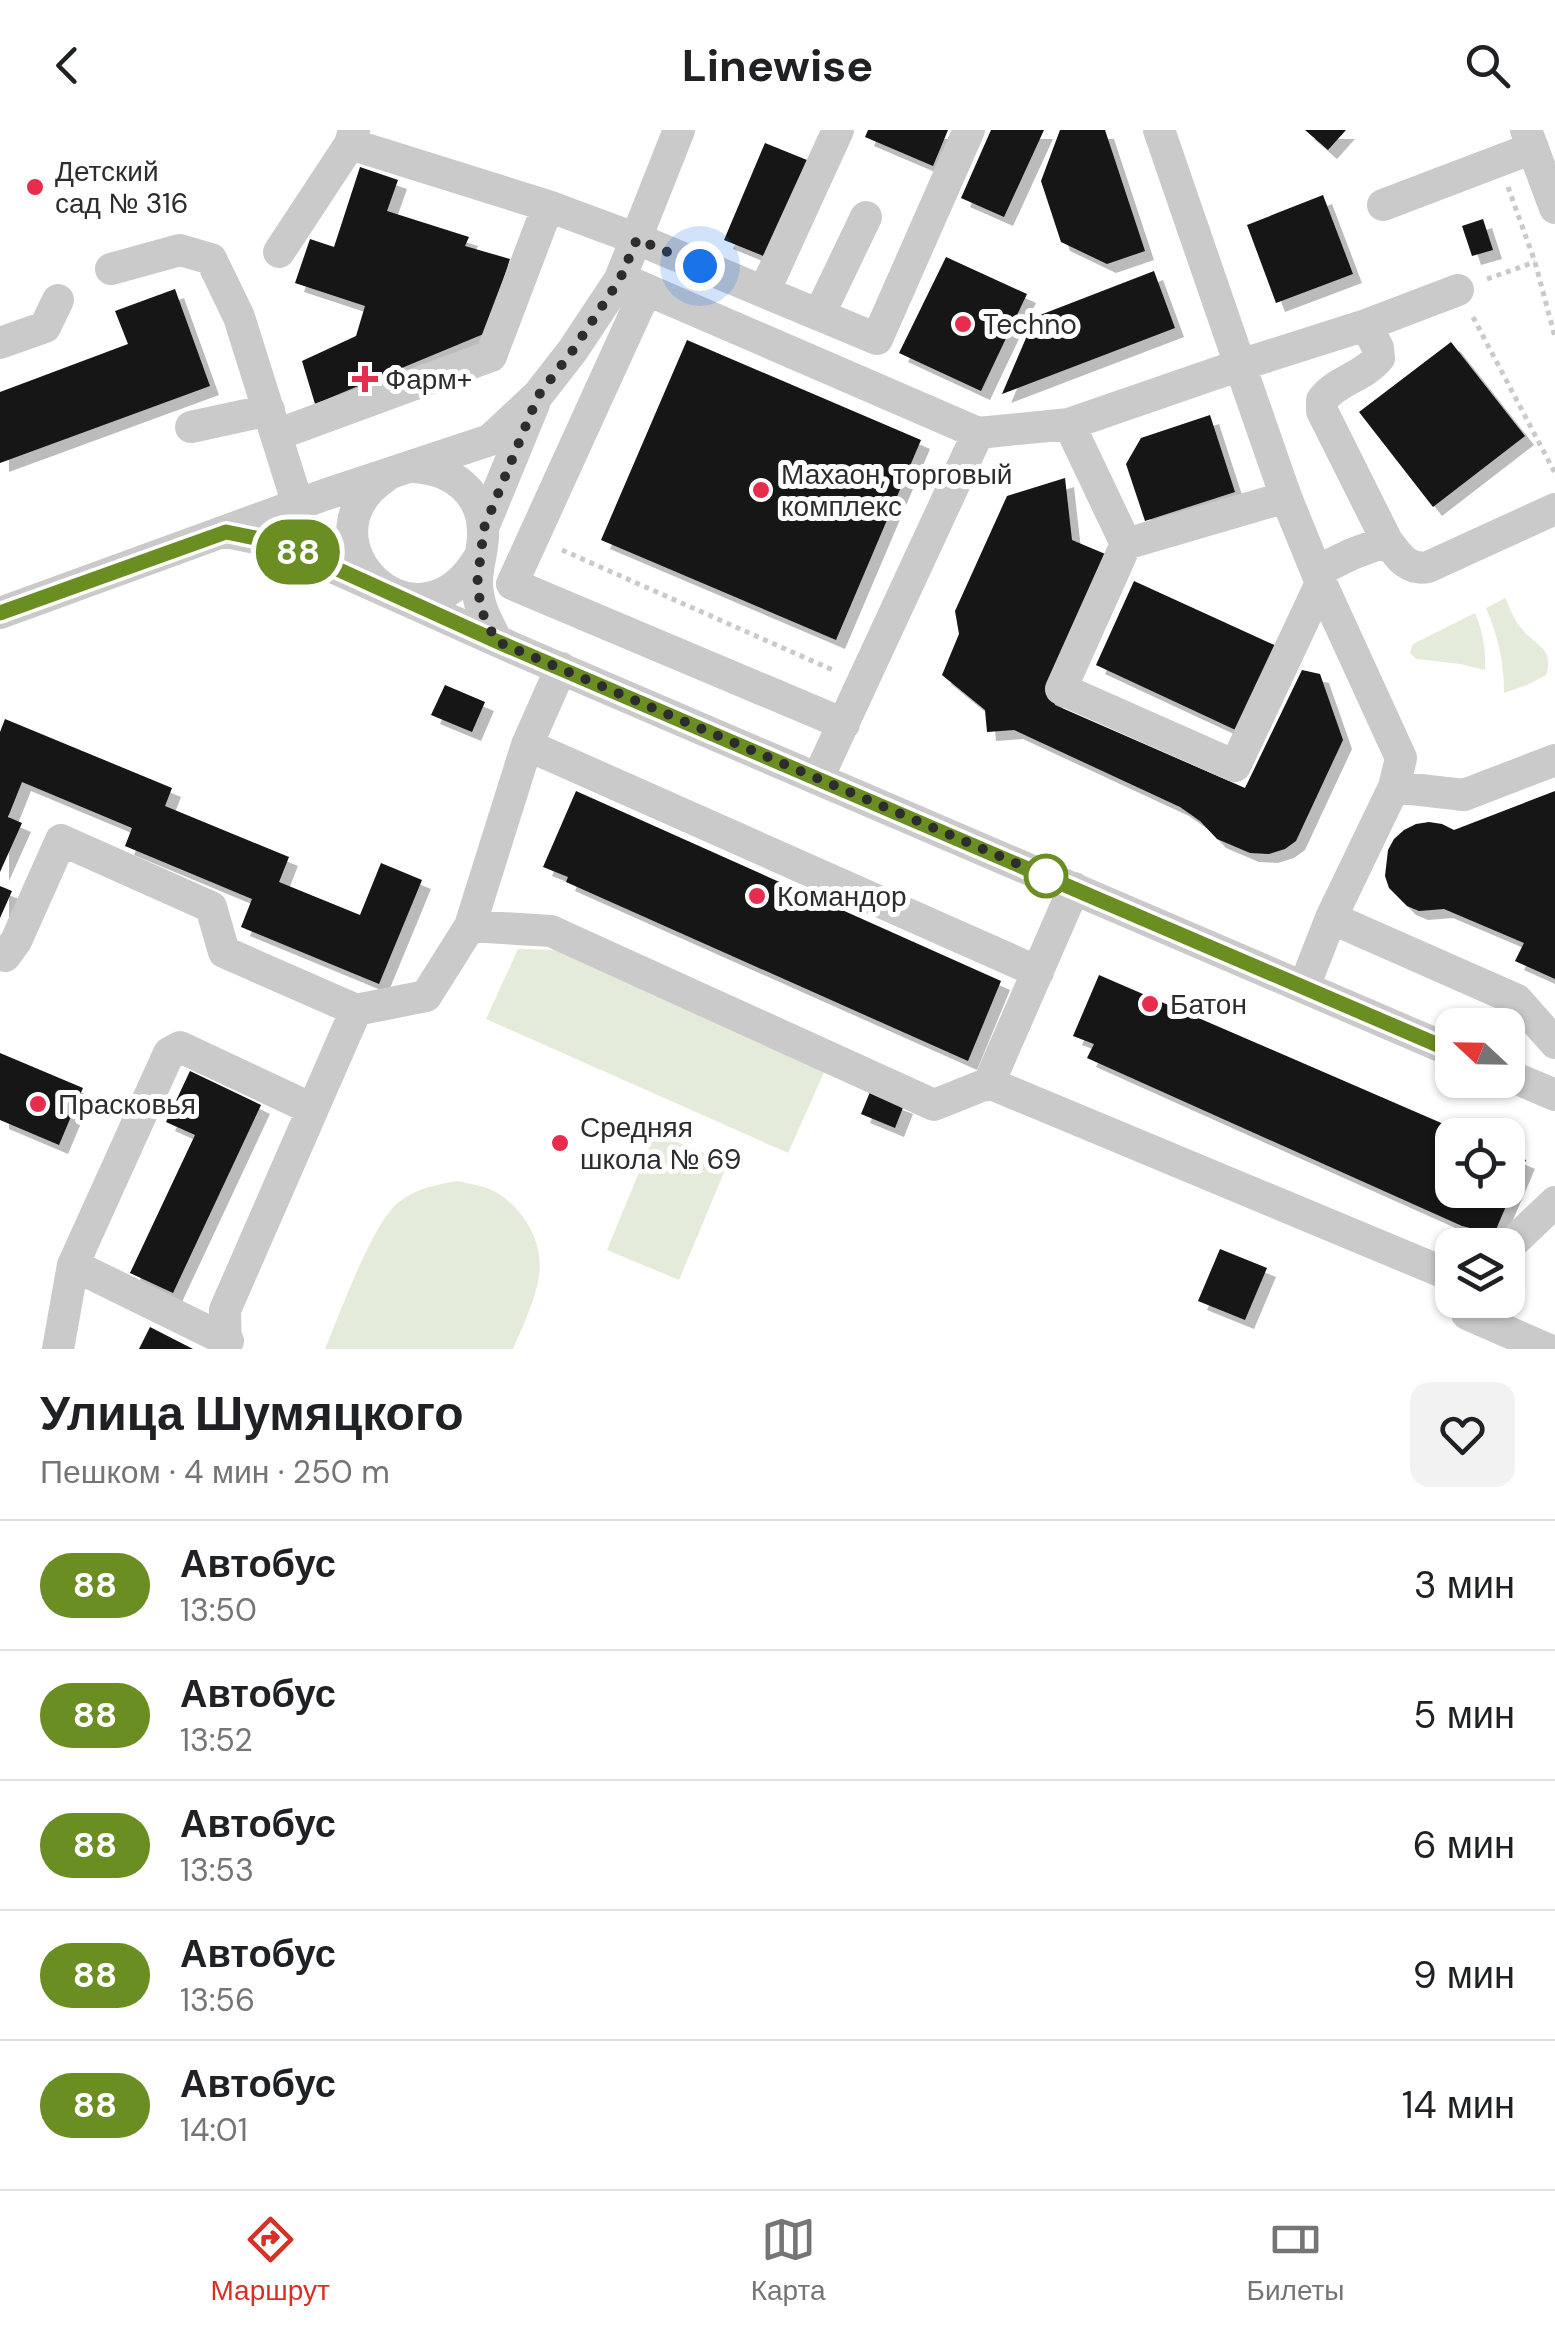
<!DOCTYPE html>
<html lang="ru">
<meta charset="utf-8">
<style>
:root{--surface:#fff;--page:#f2f2f2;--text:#202124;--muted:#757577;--line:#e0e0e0;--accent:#d93025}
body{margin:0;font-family:"DM Sans",sans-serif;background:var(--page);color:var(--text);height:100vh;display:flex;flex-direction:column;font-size:38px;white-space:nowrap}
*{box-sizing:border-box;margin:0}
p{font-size:32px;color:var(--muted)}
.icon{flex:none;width:55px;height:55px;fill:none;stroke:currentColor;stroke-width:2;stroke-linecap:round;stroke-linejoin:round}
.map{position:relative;height:1219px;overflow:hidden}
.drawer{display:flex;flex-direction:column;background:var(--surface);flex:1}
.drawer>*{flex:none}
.badge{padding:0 20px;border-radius:32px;font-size:35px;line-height:65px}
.needle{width:65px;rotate:292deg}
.controls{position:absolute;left:1435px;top:878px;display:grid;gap:20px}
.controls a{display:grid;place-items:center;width:90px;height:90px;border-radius:20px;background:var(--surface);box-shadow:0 2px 8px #0004;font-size:50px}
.you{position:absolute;width:50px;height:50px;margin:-25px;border:8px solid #fff;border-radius:50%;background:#1a73e8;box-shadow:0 0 0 15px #1a73e833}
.map>.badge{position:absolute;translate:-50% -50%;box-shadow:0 0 0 5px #fff}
.round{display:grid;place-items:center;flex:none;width:105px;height:105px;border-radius:20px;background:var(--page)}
.head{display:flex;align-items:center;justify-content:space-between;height:170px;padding:0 40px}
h1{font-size:48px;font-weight:700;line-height:75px}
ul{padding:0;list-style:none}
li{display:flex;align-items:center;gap:30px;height:130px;padding:0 40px;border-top:2px solid var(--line)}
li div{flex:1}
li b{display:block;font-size:38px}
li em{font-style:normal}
li .badge{min-width:110px;font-weight:700;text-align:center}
header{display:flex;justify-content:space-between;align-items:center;height:130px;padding:0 40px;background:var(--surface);font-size:45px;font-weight:700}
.tab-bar{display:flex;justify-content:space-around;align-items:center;height:140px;border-top:2px solid var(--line);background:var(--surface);font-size:28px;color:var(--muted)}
.tab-bar a{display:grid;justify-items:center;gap:5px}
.tab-bar .active{color:var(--accent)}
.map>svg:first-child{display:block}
.green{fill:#e5ebda}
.building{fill:#141414;filter:url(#shadow)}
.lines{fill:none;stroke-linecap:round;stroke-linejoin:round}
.path{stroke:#cacaca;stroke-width:5;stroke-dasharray:5 5;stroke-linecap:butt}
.minor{stroke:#cacaca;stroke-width:32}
.line-casing{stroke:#fff;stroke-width:22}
.line{stroke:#6b8e23;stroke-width:15}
.walk{stroke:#2d2d2d;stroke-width:10;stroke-dasharray:0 18}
.poi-dot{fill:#e72c4e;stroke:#fff;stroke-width:4}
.stop-dot{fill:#fff;stroke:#6b8e23;stroke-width:5}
.labels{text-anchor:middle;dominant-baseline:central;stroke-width:10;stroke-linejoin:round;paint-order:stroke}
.poi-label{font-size:28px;fill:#2d2d2d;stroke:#fff;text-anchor:start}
</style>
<header><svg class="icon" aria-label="back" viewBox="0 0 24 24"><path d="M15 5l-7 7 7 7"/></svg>Linewise<svg class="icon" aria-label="search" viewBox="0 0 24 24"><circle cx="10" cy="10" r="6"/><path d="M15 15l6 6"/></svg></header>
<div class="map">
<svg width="1555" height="1219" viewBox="0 0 1555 1219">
<defs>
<filter id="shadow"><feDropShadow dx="9" dy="9" stdDeviation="0" flood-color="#0004"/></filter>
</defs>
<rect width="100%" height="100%" fill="#fff"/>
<path class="green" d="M1505,468C1510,478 1514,490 1521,498C1535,516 1555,518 1546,545L1527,555L1504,563C1504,532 1498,506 1486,478Z
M1475,483C1483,502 1486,519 1485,540L1460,534L1416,529L1410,523L1413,514Z
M518,819L565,820L826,938L788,1023L486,889Z
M655,1003L728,1033L679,1150L607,1120Z
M457,1051C467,1053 478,1055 487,1058C520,1071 545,1111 539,1146C535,1172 523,1195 513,1219H325C340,1184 372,1093 399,1072C417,1058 435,1055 457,1051Z"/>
<path class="building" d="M868,0H948L933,36L865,7Z
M991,0H1044L1004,87L961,68Z
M1060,0H1105L1145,121L1107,134L1061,112L1041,51Z
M1305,0H1346L1328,20Z
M765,13L807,30L766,127L724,110Z
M360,37L398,50L387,81L469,107L465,116L510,129L486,203L315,274L302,231L356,206L365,176L295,153L310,109L334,117Z
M1323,65L1353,144L1276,173L1247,95Z
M1483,89L1493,120L1472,126L1462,96Z
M946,127L1027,164L981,261L899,223Z
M1154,141L1175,198L1002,264L1035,187Z
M175,159L210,256L0,333V262L128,214L115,181Z
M687,210L921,310L836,510L601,410Z
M1451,212L1525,306L1433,377L1359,282Z
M1210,285L1235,362L1145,391L1126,334L1141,308Z
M1065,348L1072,410L1110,426L1052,561L1055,575L1245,658L1302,540L1320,544L1343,610L1296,711L1285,719L1269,724L1250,723L1217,709L1200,691L1180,677L1014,600L987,602L985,580L942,545L959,504L955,481L1007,366Z
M1134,451L1281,518L1242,603L1096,535Z
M445,555L485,572L472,602L431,585Z
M5,589L172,658L165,676L289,727L279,752L360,785L381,733L422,750L379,854L241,797L252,769L125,716L132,698L22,652L8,687L22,693L0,742V602Z
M576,661L1001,851L968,931L566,752L568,747L543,737Z
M1555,661V849L1515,831L1524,813L1444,779L1419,781L1407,776L1389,758L1385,746L1388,720L1394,709L1404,700L1416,694L1429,692L1442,694L1454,700Z
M0,756L12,761L0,788Z
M1099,845L1469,1005H1452V1060H1508V1022L1526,1030L1494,1104L1462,1096L1087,928L1094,914L1073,906Z
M0,923L83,958L59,1015L0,990Z
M190,941L261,975L173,1163L130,1143L195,1005L166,992Z
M870,962L904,975L895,998L861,984Z
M1220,1119L1267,1138L1245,1190L1198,1171Z
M150,1197L193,1219H139Z"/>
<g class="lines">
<path class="path" d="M1508,57L1535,132L1555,207
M1487,149L1535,132
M1473,187L1555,343
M562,420L835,541"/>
<path class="minor" d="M354,0L350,14L548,76L637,109L877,209L969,0
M1159,0L1240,235L1366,195L1458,160
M1526,0L1555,78
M1383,75L1533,18
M279,122L350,14
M111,139L180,120L211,129L239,187L298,375
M629,152L978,303
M646,160L512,454L844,594
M764,162L838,0
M819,185L866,87
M1366,195L1378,218L1379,228C1363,247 1336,251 1322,270V281L1387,411
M0,213L45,197L58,170
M1069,294L1126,414L1061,559L1235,636L1321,453
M191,297L269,280
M276,305L491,226L548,76
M413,337C452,339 484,362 483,405C483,421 477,436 477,452C477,474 487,492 497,511
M385,347C293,409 417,535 480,426
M483,398L534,274
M226,402L265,410L303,424L515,519L1452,921
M1126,414L1286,367
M1317,441L1352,424L1387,411C1399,426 1407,441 1428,437L1555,379
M0,483L324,365L490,310L538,265L573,220L620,149L679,0
M527,615L1038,842
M818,648L978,303L1069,294L1240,235L1286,367L1321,453L1401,628L1394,657L1331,788L1304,857
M1394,657L1464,665L1555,630
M1331,788L1517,870L1555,913
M470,796L551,801L934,975L989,953L1452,1146
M0,824L5,826L16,811L61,710L211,777L224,822L356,880L426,866L470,796L527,615L561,538
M1508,945L1555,965
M989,953L1074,758
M1508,1117L1555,1072
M73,1135L228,1211
M1468,1170L1467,1184L1547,1219
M58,1219L73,1135L169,923L180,917L312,979
M226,1219L225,1180L356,880"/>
</g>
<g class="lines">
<defs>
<path id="line" d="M0,483L226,402L265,410L304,424L496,511L1452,921"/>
</defs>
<use href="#line" class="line-casing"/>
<use href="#line" class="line"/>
<path class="walk" d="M700,136L637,109L620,149L573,220L538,266L484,398L477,455L482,482L496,511L1046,746"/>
</g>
<g class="poi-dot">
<circle cx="35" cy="57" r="10"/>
<circle cx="963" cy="194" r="10"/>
<path d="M360 234h10v10h10v10h-10v10h-10v-10h-10v-10h10z"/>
<circle cx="761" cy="360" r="10"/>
<circle cx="757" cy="766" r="10"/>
<circle cx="1150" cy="874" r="10"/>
<circle cx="38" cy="974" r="10"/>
<circle cx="560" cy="1013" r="10"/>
</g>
<circle class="stop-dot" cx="1046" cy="746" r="20"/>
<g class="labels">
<g class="poi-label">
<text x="55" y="41">Детский<tspan x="55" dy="32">сад № 316</tspan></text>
<text x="983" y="194">Techno</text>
<text x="385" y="249">Фарм+</text>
<text x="781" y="344">Махаон, торговый<tspan x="781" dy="32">комплекс</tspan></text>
<text x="777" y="766">Командор</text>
<text x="1170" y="874">Батон</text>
<text x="58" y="974">Прасковья</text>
<text x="580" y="997">Средняя<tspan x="580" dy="32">школа № 69</tspan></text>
</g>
</g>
</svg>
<div class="controls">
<a><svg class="needle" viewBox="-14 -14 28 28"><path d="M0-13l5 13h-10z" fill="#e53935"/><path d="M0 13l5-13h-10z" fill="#757577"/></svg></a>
<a><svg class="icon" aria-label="locate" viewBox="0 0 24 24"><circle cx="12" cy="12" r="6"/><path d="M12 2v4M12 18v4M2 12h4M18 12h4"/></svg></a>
<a><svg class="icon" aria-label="layers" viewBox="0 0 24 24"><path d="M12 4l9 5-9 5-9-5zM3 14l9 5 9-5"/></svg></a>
</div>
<div class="you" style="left:700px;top:136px"></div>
<b class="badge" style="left:298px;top:422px;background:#6b8e23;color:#fff">88</b>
</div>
<section class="drawer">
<div class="head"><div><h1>Улица Шумяцкого</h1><p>Пешком · 4 мин · 250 m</p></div><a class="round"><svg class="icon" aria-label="heart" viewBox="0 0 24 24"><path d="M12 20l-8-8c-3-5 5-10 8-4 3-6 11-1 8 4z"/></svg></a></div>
<ul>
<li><span class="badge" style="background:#6b8e23;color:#fff">88</span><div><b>Автобус</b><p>13:50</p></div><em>3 мин</em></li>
<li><span class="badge" style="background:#6b8e23;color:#fff">88</span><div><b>Автобус</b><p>13:52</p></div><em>5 мин</em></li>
<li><span class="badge" style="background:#6b8e23;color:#fff">88</span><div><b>Автобус</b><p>13:53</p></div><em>6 мин</em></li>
<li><span class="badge" style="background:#6b8e23;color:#fff">88</span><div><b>Автобус</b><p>13:56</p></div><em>9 мин</em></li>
<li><span class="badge" style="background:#6b8e23;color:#fff">88</span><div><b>Автобус</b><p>14:01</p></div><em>14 мин</em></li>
</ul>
</section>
<nav class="tab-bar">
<a class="active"><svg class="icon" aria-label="directions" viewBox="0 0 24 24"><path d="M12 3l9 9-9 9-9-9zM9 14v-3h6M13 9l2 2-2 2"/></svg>Маршрут</a>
<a><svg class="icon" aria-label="map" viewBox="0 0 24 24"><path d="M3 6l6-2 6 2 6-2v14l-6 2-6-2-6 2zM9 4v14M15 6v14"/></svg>Карта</a>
<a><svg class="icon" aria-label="tickets" viewBox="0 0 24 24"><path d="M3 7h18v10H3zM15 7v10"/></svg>Билеты</a>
</nav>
